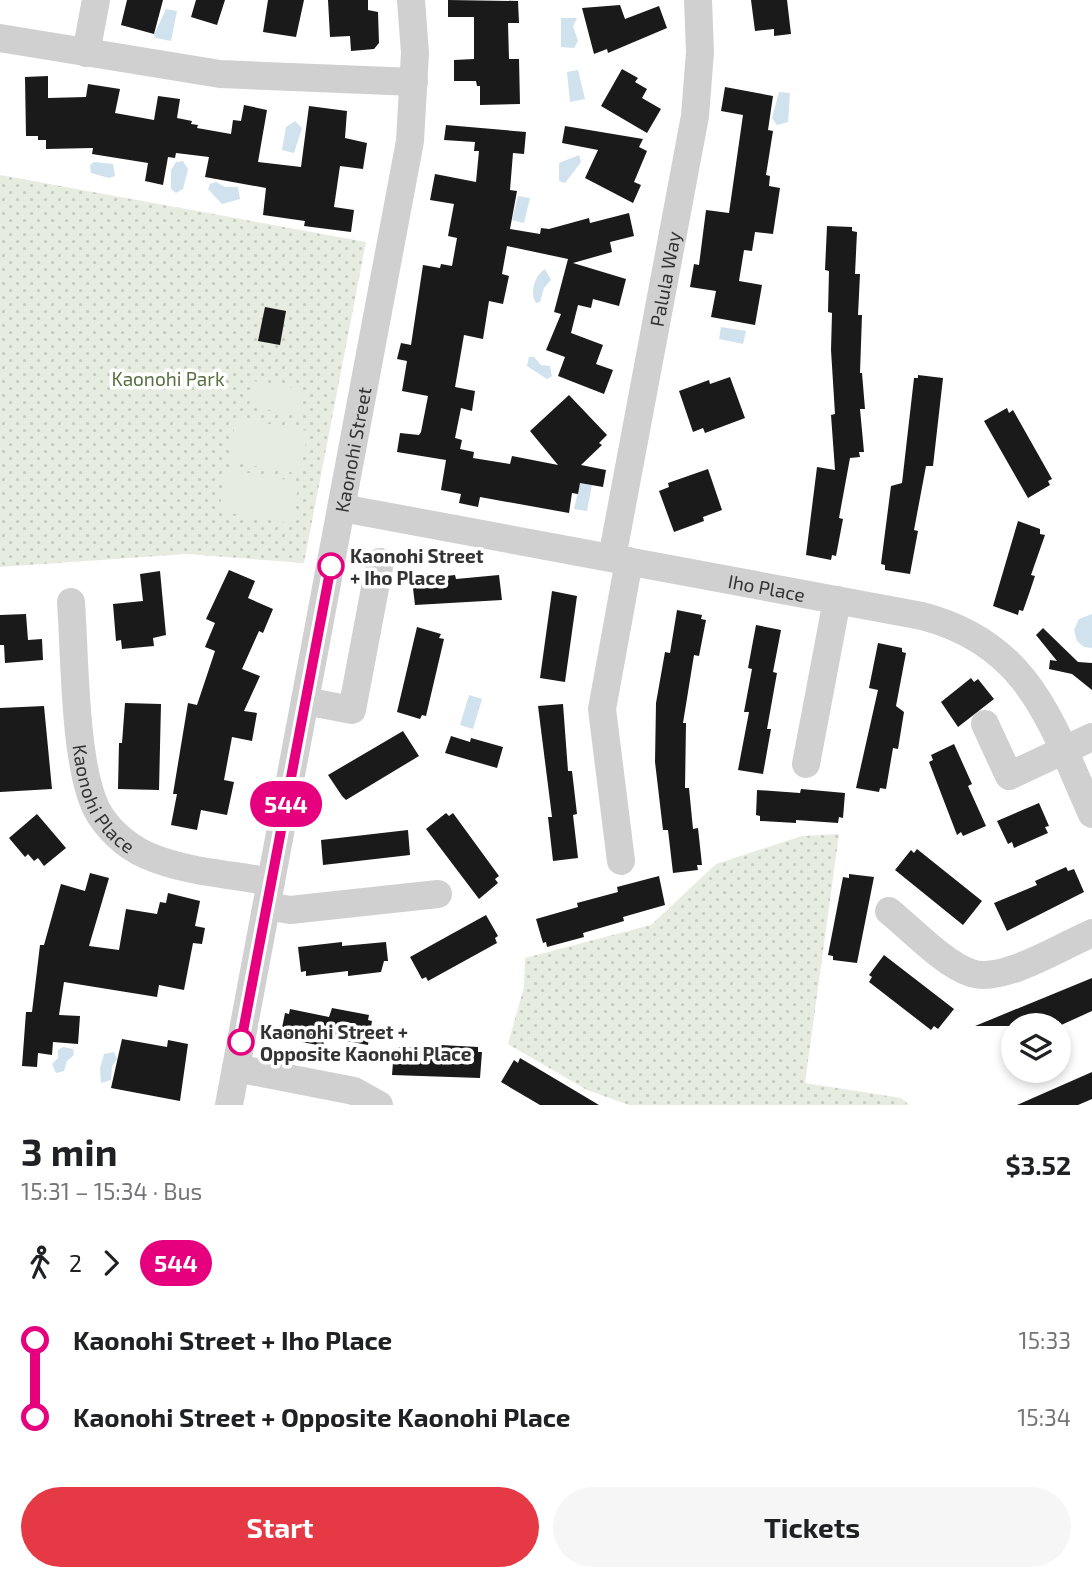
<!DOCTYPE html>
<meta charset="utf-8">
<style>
:root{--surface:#fff;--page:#f6f6f6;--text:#202124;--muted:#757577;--accent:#e63946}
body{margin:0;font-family:"Exo 2",sans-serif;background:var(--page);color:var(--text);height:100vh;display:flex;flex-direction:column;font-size:26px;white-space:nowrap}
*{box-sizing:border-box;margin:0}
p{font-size:23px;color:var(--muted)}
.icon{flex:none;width:38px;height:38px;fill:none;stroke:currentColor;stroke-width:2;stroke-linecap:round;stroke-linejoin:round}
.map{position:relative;height:1105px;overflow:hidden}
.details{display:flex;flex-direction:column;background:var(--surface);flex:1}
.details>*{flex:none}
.badge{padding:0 14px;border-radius:23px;font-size:24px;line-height:46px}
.buttons{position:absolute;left:1001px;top:1013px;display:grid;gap:14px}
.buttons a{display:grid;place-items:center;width:70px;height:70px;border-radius:50%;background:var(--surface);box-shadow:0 4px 10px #0003;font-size:35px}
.map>.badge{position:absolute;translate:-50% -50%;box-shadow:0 0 0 4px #fff}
.legs{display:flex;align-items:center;gap:10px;height:77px;padding:0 21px;font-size:23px}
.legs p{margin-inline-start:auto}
.summary{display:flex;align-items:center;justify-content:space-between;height:119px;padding:0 21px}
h1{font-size:38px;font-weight:700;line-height:52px}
.cta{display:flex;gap:14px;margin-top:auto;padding:14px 21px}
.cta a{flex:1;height:80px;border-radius:42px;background:var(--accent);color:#fff;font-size:28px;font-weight:700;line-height:80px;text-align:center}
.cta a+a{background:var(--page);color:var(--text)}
ul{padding:0 21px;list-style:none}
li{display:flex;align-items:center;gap:24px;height:77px;font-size:26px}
li i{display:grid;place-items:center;width:10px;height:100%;margin:0 9px;background:currentColor}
li i::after{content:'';width:18px;height:18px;margin:-9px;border:5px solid;border-radius:50%;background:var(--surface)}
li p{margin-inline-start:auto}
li:first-child i{background:linear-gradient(#0000 50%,currentColor 0)}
li:last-child i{background:linear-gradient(currentColor 50%,#0000 0)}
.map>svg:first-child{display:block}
.green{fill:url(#green-dots)}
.pitch{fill:#e6ecdf}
.water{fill:#cfe2ee}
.building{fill:#1a1a1a}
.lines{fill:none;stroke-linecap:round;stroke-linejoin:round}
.minor{stroke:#d0d0d0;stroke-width:28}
.line-1-casing{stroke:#fff;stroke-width:16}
.line-1{stroke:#e6007e;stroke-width:10}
.stop-1-dot{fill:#fff;stroke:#e6007e;stroke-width:3.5}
.labels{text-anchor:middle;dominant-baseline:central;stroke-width:7;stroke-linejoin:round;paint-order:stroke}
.street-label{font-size:19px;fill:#333;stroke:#fff}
.park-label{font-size:19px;fill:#56703f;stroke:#fff}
.stop-label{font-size:19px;font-weight:bold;fill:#333;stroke:#fff;text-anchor:start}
</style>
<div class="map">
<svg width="1092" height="1105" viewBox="0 0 1092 1105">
<defs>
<pattern id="green-dots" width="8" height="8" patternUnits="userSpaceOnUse" patternTransform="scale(1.75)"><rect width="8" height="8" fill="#e6ecdf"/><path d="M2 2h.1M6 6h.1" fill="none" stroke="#c6cbc0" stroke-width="1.8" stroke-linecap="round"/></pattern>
</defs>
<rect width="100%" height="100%" fill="#fff"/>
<path class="green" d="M0,175L366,242L304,563L186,554L0,567Z
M839,834L805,1083L901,1098L909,1105H629L587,1090L508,1044L524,987L525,958L651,925L716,864L802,836Z"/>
<path class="pitch" d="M254,381L305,390L300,415L249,406Z
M236,418L308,431L300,474L228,461Z
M227,469L299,482L291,524L219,511Z"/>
<path class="water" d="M166,9L177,11L171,41L156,38L154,35Z
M561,18H577L573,26L578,41L574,48L561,47Z
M578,70L585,99L570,102L567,72Z
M779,92L790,93L788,122L777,125L772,118Z
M295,121L302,128L294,153L282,150L286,127Z
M579,155L581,162L565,183L559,181V163Z
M183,161L188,169L183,189L176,193L171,189V170L176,162Z
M94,162L113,164L115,176L109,178L91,173L90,165Z
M216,182L225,187H238L240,199L222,204L208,189L210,184Z
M518,196L530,198L524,223L512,220Z
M545,269L551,280L544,288L540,302L536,303C529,293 535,275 545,269Z
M721,327L746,331L743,344L719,339Z
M529,357H534L541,365L550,366L552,376L547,379L527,366Z
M580,483L592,485L587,511L574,509Z
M1092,614V648L1084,647L1077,641L1074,630L1079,619Z
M469,695L482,699L473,729L460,725Z
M63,1047L73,1049L74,1055L67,1061L64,1071L56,1073L52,1064L58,1058V1050Z
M114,1052L117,1059L112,1066L111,1080L101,1083L100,1068L104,1054Z"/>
<path class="building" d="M127,0H163L154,34L121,25Z
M196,0H225L217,25L191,17Z
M268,0H304L296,37L263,32Z
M328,0H368V10L378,12L379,43L374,49L351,51L350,36L330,37Z
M448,0L518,1L519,23H508L509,59H519L520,104L480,105V86H477L476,81H454V60L474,59V17H448Z
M751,0H787L791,34L774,36V29L755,31Z
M620,5L625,19L659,6L667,28L608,53L607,49L594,54L582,8Z
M622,69L638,78L635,82L647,89L642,98L661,109L647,133L601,106Z
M48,76V98L86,97L88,84L120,89L115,113L154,120L158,96L180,99L177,118L192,121L191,124L198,125L197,128L231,134L233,120L241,121L244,105L267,110L258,162L301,167L309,106L347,111L345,138L367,143L363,169L340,166L334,207L354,210L351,232L304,226L305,221L263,215L266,188L205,177L209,157L176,153L175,158L168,157L163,185L145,181L148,163L92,154L93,148L46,149V140H38V136H26L25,77Z
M725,87L773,96L768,130L773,131L766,175L770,176L769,186L780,188L773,234L755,232L752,251L744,250L739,281L762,285L755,325L711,317L716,291L690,287L694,264L699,265L706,210L729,213L743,115L721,111Z
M446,125L526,132L524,154L513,153L510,190L517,191L510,229L540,234L541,228L549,229L589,218L590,223L629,213L634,236L610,242L612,252L573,263L626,279L619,306L593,299L591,308L578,305L571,333L603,345L596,364L613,370L604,394L558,376L565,357L546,350L561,314L554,312L568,259L507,246L502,274L509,276L503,304L489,301L483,339L464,335L455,387L475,391L472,411L461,408L455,438L462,440L460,449L474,452L473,458L510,464L512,456L558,465L530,431L569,395L607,435L599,443L602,445L581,465L606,470L603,487L580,483L578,494L572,493L569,513L480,497L478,507L459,503L461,494L441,490L446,460L397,452L400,433L419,435L421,432L428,396L402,391L407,361L397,359L401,343L411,345L423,265L440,268L441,264L452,266L457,238L448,236L454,204L430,200L435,174L476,182L479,151H474L475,142L444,140Z
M565,126L643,139L639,147L647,151L634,182L641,185L633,203L585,178L598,150L562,143Z
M827,226L852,227V231L857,232L855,274H860L858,315H862L860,373H862L865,409H860L864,452H859L860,457L850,458L839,518L843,519L836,556L832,555L831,560L806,555L817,467L835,470L831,415L835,414L831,350L832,313L828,312L829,271L825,270Z
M265,307L286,311L280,345L258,341Z
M918,375L943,378L933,466H926L914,530L918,531L910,574L885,570V565L881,564L891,486L902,483L914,378H918Z
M730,377L745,418L705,433L703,428L693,432L679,391L709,380L710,384Z
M1007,408L1009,413L1013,410L1052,479L1048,481L1050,485L1028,498L984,421Z
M708,469L722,510L703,517L704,521L674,532L659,491L669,487L668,483Z
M1018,521L1040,529V534L1045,535L1031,575L1035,576L1030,591L1023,611L1019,610L1018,615L993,606Z
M229,570L255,581L248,598L273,609L263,633L259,631L242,669L260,676L244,711L257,713L252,741L232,737L224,780L234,782L227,815L201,810L197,830L171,825L177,794H173L188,703L197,705L215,651L205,647L215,623L206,619Z
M160,571L166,635L153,638L154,646L122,649L121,640L116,641L113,604L143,601L140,574Z
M455,575L456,579L499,575L502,600L415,605L412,580Z
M552,591L577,596L565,682L540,678Z
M677,610L702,615L701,619L706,620L699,656L694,655L683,723H686L685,788H689L693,829L698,828L702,865H697L698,870L673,873L668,830H663L655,762L656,703L665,652L670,653Z
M26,614L28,640L42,639L43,660L5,663L4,645H0V615Z
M756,625L781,630L773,672L777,673L767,729H771L763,774L738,770L749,712H744L752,669L748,668Z
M417,627L441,634L439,638L444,639L426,716L422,715L420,719L397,712Z
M1043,628L1078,662L1092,663V690L1072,674L1049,669L1050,660L1057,661L1036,635Z
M878,643L902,648V652L906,653L896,706L904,712L898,749L893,748L886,789L880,788L879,792L856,788L878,690L869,688Z
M971,678L974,682L978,679L994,699L958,727L941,702Z
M125,703L161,704L159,790L118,789L119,743H122Z
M563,704L568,771H572L577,814L573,815L578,858L553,861L548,817H552L538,706Z
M44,706L52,789L0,792V708Z
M403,731L419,756L346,800L342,796L328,775Z
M451,736L470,742L471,738L503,747L497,768L445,753Z
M954,744L972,784L968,786L986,826L963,836L961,832L957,835L929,762L933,760L931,755Z
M801,789L845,793L843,818L839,817L838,823L796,820V823L760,821V816L756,815L757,790L800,793Z
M1039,803L1049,826L1045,827L1048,833L1014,848L1012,842L1008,844L997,821Z
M446,813L449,816L453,813L499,876L495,879L498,883L479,899L426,829Z
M37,814L66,848L44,866L38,858L34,861L28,854L25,857L9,838Z
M408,830L410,855L323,865L321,840Z
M917,849L982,901L963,925L895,870L911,850L914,853Z
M1066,867L1068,871L1074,869L1084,892L1007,931L994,903L1037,885L1035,881Z
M90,873L109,878L89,946L119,950L126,909L157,914L160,902L166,903L168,893L200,901L195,926L205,928L202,944L193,943L184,990L159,985L157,997L64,982L59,1015L80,1016L78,1044L53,1042L52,1055L38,1053L37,1067L22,1066L26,1012H32L40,945H44L61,884L85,891Z
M849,874L874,877L857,963L833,960V956L828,955L843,877L849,878Z
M659,876L665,905L623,917L624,921L583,933L584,937L547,947L546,942L543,943L536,919L578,907L577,903L618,892L617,887Z
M486,915L498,936L495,938L497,943L428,981L426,977L422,979L410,957Z
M342,942V946L386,942L388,961H384L381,972L348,976V971L306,976V971L301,972L298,947Z
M884,955L954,1009L938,1029L934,1026L931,1030L869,982L872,977L869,975Z
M1092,978V1011L1059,1026V1021L1048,1026H975Z
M332,1008L369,1015L368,1020L372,1021L368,1045L325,1037L323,1046L280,1038L285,1013L289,1014L290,1009L329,1017Z
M122,1039L167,1047L168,1040L188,1044L180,1101L111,1088Z
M441,1045L478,1047V1052H482L480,1078L392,1075L394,1050L398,1051L399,1047L438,1049Z
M520,1058L547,1074L599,1105H540L501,1082L514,1060L518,1063Z
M1092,1072V1099L1078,1105H1017Z"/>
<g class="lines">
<g class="minor">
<path d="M0,38L220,74L414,82"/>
<path d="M86,53L96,0"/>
<path id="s1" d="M342,508L922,616C1030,644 1051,723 1092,814"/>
<path id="s2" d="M612,558L695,116L700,52L698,0"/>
<path id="s3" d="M71,602C75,656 74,762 96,808C106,828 126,846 146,855C184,872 230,874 271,882"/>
<path d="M305,701L352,710L380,562"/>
<path d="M985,724L1009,776L1092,737"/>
<path d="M806,764L837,600"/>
<path d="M621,861L602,709L629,561"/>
<path d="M267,906L290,910L438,894"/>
<path d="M889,911C911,929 944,964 971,973C1002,984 1062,946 1092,933"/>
<path d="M236,1068L354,1091L379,1105"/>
<path id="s4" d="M229,1105L410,141L415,53L411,0"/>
</g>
</g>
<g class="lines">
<defs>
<path id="line-1" d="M241,1042L331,566"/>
</defs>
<use href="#line-1" class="line-1-casing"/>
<use href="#line-1" class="line-1"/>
</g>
<g class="stop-1-dot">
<circle cx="331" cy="566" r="12"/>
<circle cx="241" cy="1042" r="12"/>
</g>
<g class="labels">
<g class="street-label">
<text stroke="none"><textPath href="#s2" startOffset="284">Palula Way</textPath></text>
<text stroke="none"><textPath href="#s4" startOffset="667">Kaonohi Street</textPath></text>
<text stroke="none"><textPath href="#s1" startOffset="432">Iho Place</textPath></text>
<text stroke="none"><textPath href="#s3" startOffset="203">Kaonohi Place</textPath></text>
</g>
<g class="park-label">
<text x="168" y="378">Kaonohi Park</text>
</g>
<g class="stop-label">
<text x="350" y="555">Kaonohi Street<tspan x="350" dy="22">+ Iho Place</tspan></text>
<text x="260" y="1031">Kaonohi Street +<tspan x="260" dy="22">Opposite Kaonohi Place</tspan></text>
</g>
</g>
</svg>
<div class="buttons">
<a><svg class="icon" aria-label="layers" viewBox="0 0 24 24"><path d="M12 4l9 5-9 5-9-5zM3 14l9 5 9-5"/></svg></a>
</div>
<b class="badge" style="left:286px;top:804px;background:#e6007e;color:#fff">544</b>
</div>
<section class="details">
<div class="summary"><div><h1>3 min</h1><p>15:31 – 15:34 · Bus</p></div><b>$3.52</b></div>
<div class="legs"><svg class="icon" aria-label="walk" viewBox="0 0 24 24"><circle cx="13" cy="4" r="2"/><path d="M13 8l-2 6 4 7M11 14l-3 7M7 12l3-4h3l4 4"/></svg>2<svg class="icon" aria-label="forward" viewBox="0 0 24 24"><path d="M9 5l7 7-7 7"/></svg><b class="badge" style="background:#e6007e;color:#fff">544</b></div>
<ul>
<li><i style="color:#e6007e"></i><b>Kaonohi Street + Iho Place</b><p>15:33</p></li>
<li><i style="color:#e6007e"></i><b>Kaonohi Street + Opposite Kaonohi Place</b><p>15:34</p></li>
</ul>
<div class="cta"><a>Start</a><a>Tickets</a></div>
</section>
